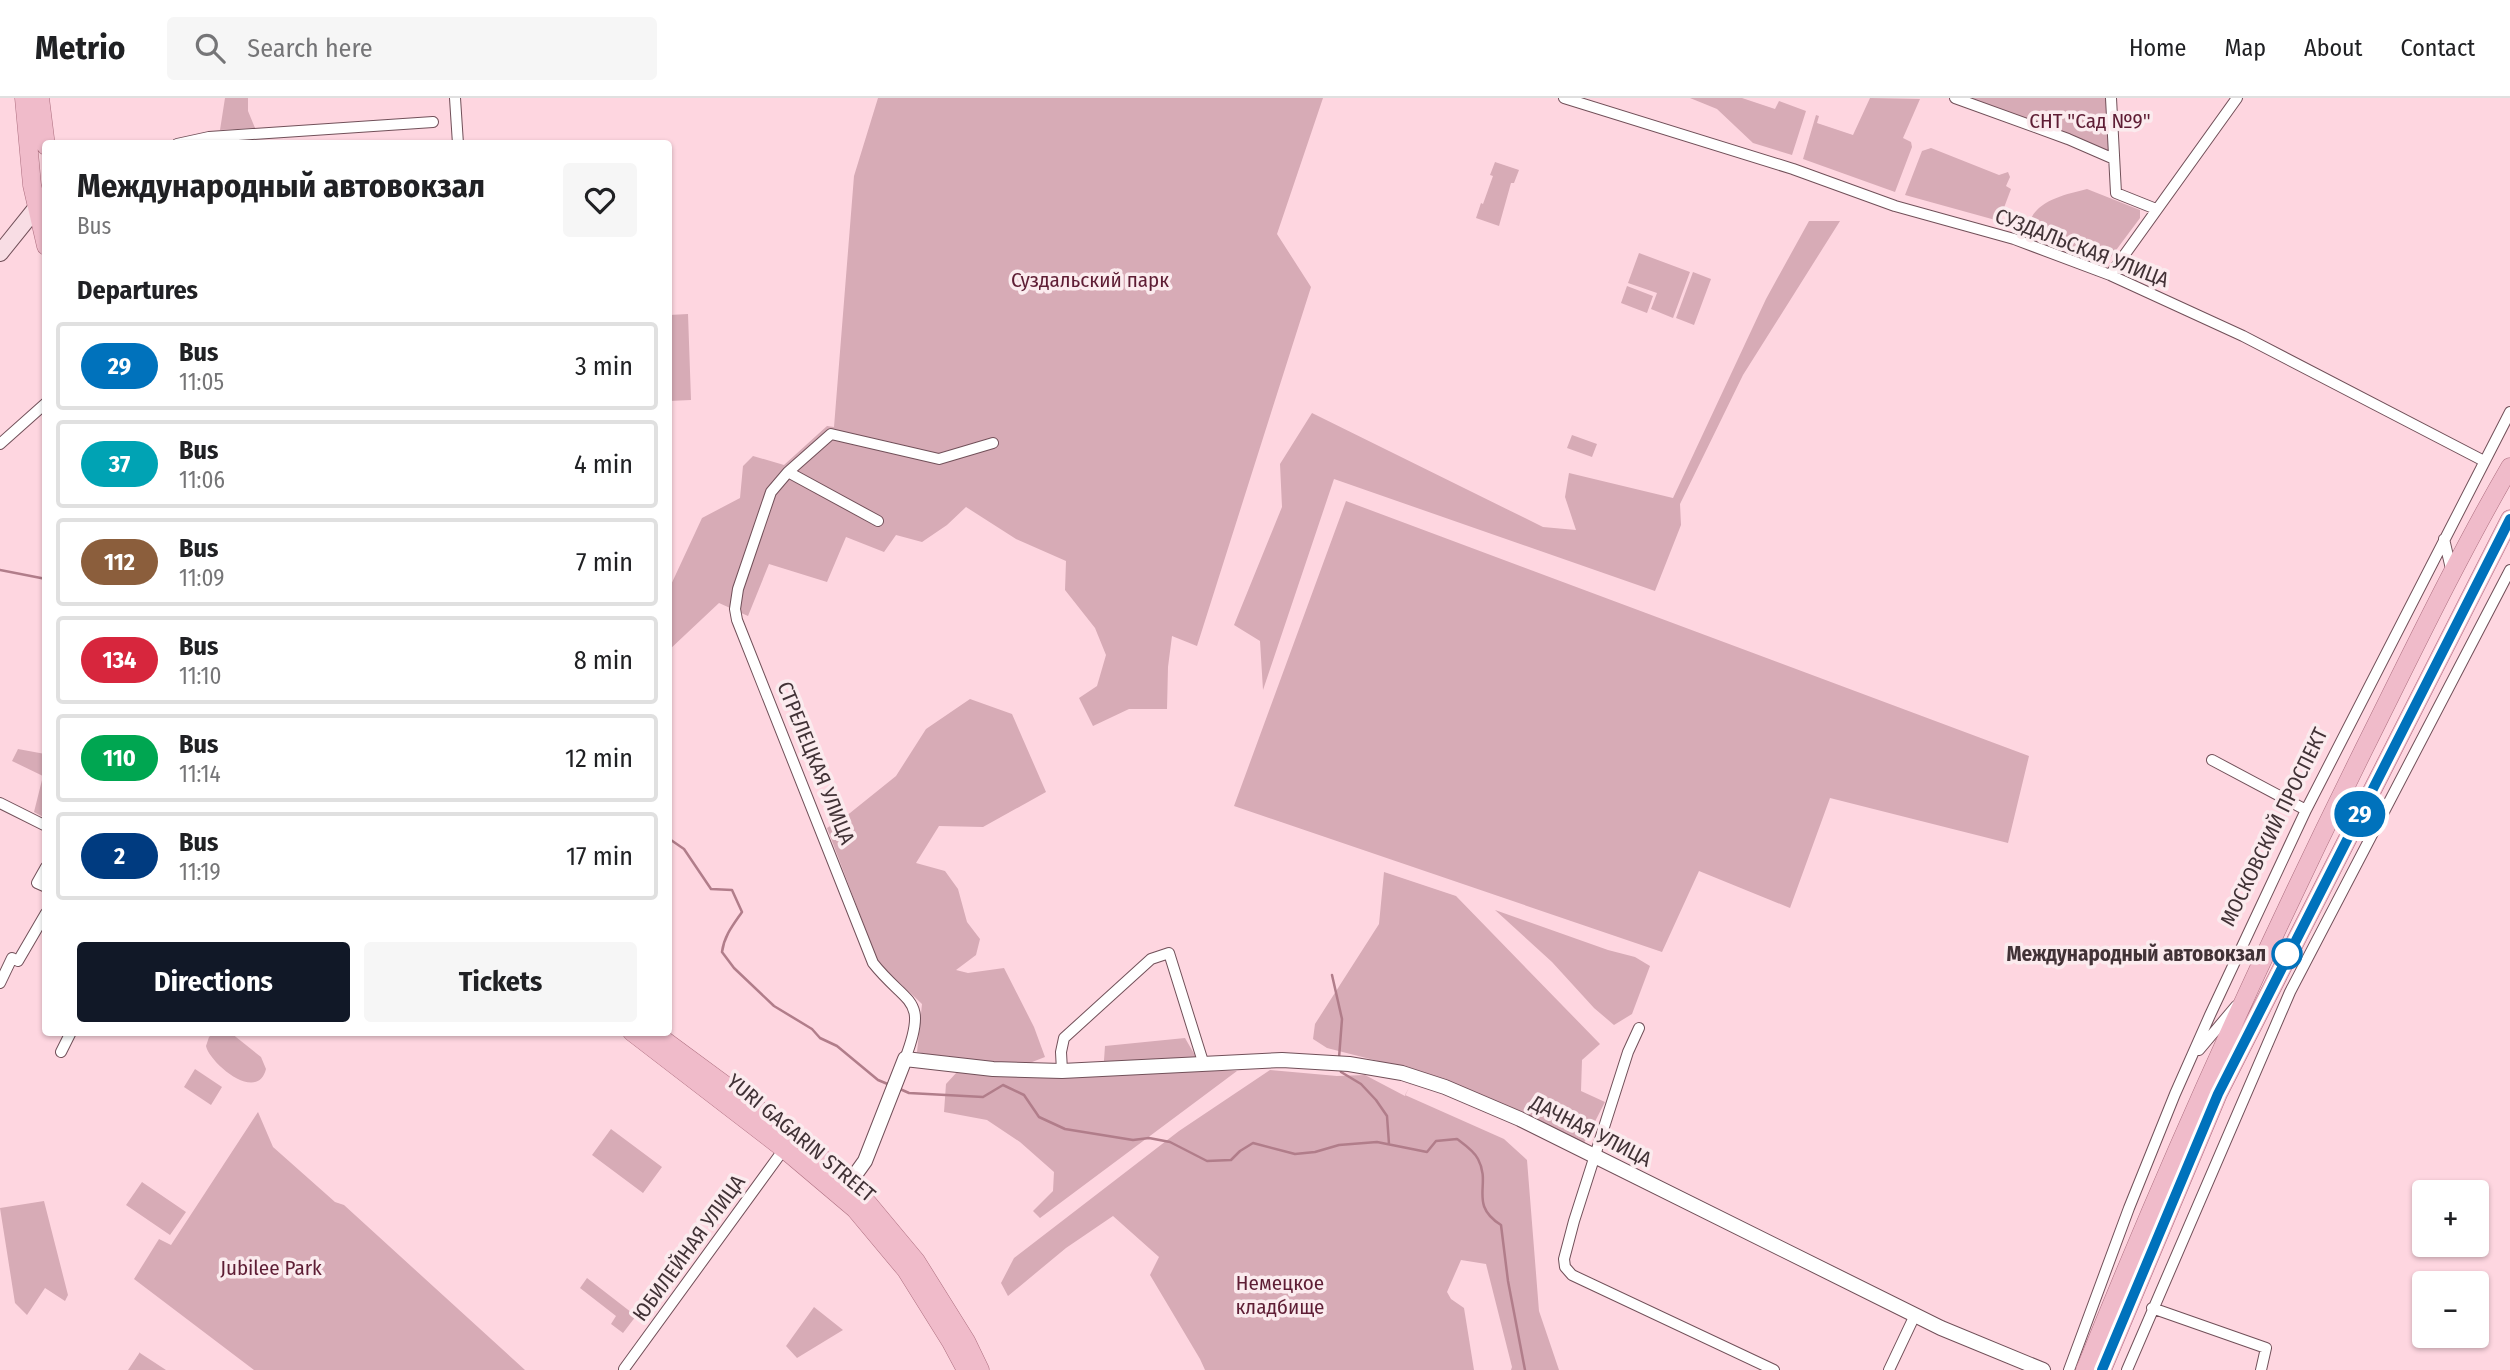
<!DOCTYPE html>
<meta charset="utf-8">
<style>
:root{--surface:#fff;--page:#f6f6f6;--text:#202124;--muted:#757577;--line:#e0e0e0;--accent:#111827}
body{margin:0;font-family:"Fira Sans Condensed",sans-serif;background:var(--page);color:var(--text);height:100vh;display:flex;flex-direction:column;font-size:26px;white-space:nowrap}
*{box-sizing:border-box;margin:0}
p{font-size:23px;color:var(--muted)}
.icon{flex:none;width:38px;height:38px;fill:none;stroke:currentColor;stroke-width:2;stroke-linecap:round;stroke-linejoin:round}
.map{position:relative;flex:1;overflow:hidden}
.panel{position:absolute;left:42px;top:42px;width:630px;height:896px;display:flex;flex-direction:column;background:var(--surface);border-radius:7px;box-shadow:0 2px 5px #0004}
.panel>*{flex:none}
.badge{padding:0 14px;border-radius:23px;font-size:24px;line-height:46px}
.buttons{position:absolute;left:2412px;top:1082px;display:grid;gap:14px}
.buttons a{display:grid;place-items:center;width:77px;height:77px;border-radius:7px;background:var(--surface);box-shadow:0 2px 5px #0004;font-size:35px}
.map>.badge{position:absolute;translate:-50% -50%;box-shadow:0 0 0 4px #fff}
h2{padding:0 35px;font-size:26px;line-height:63px}
.round{display:grid;place-items:center;flex:none;width:74px;height:74px;border-radius:7px;background:var(--page)}
.headline{display:flex;align-items:center;justify-content:space-between;height:119px;padding:0 35px}
h1{font-size:33px;font-weight:700;line-height:52px}
.primary-button{display:flex;gap:14px;margin-top:auto;padding:14px 35px}
.primary-button a{flex:1;height:80px;border-radius:7px;background:var(--accent);color:#fff;font-size:28px;font-weight:700;line-height:80px;text-align:center}
.primary-button a+a{background:var(--page);color:var(--text)}
ul{padding:0;list-style:none}
li{display:flex;align-items:center;gap:21px;height:88px;margin:0 14px 10px;padding:0 21px;border:4px solid var(--line);border-radius:7px}
li div{flex:1}
li b{display:block;font-size:26px}
li em{font-style:normal}
li .badge{min-width:77px;font-weight:700;text-align:center}
header{display:flex;align-items:center;gap:42px;box-sizing:border-box;height:98px;padding:0 35px;background:var(--surface);border-bottom:2px solid var(--line)}
header strong{font-size:33px}
nav{display:flex;gap:38px;margin-inline-start:auto;font-size:24px}
.search{width:490px;height:63px;background:var(--page);display:flex;align-items:center;gap:18px;box-sizing:border-box;padding:0 24px;border-radius:7px;color:var(--muted);font-size:26px}
.map>svg:first-child{display:block}
.green{fill:#d7abb6}
.lines{fill:none;stroke-linecap:round;stroke-linejoin:round}
.stream{stroke:#b17d8a;stroke-width:2.5}
.minor-casing{stroke:#715059;stroke-width:12}
.tertiary-casing{stroke:#715059;stroke-width:16}
.secondary-casing{stroke:#715059;stroke-width:18}
.primary-casing{stroke:#ac6e7f;stroke-width:19}
.minor{stroke:#fff;stroke-width:10}
.tertiary{stroke:#fff;stroke-width:14}
.secondary{stroke:#f8dde4;stroke-width:16}
.primary{stroke:#f0bbca;stroke-width:18}
.line-casing{stroke:#fff;stroke-width:16}
.line{stroke:#0072bc;stroke-width:10}
.stop-dot{fill:#fff;stroke:#0072bc;stroke-width:3.5}
.labels{text-anchor:middle;dominant-baseline:central;stroke-width:7;stroke-linejoin:round;paint-order:stroke}
.park-label{font-size:21px;fill:#5e1d34;stroke:#fbebee}
.street-label{font-size:21px;fill:#413236;stroke:#fbebee}
.stop-label{font-size:21px;font-weight:bold;fill:#413236;stroke:#fbebee;text-anchor:end}
</style>
<header>
<strong>Metrio</strong>
<div class="search"><svg class="icon" aria-label="search" viewBox="0 0 24 24"><circle cx="10" cy="10" r="6"/><path d="M15 15l6 6"/></svg>Search here</div>
<nav><a>Home</a><a>Map</a><a>About</a><a>Contact</a></nav>
</header>
<div class="map">
<svg width="2510" height="1272" viewBox="0 0 2510 1272">
<rect width="100%" height="100%" fill="#fed6e0"/>
<path class="green" d="M225,0H248V13L255,30L220,32Z
M878,0H1323L1277,136L1311,189L1197,548L1172,538L1168,569L1167,611H1129L1093,628L1079,600L1097,588L1106,557L1095,530L1065,492L1066,463L1016,441L966,409L947,427L922,444L896,437L884,454L846,439L827,484L769,466L748,518L719,505L669,552V491L702,420L740,400L743,368L753,358L784,367L827,328L834,329L854,78Z
M1690,0H1742L1775,11L1779,3L1806,13L1792,57L1753,45L1717,11Z
M1870,0L1920,1L1903,40L1911,44L1912,49L1895,94L1803,61L1816,17L1819,18L1817,25L1853,37Z
M1957,0H2114L2111,56Z
M1931,50L1999,77L2008,74L2010,79L2006,88L2011,91L1999,123L1905,97L1922,53Z
M1495,64L1519,72L1514,85H1511L1499,128L1476,120L1481,105L1483,106L1493,78L1490,77Z
M2087,91L2140,112V120L2108,163L2028,132C2030,104 2063,97 2087,91Z
M1809,123H1840L1743,277L1680,406L1681,427L1655,493L1334,381L1263,592L1260,543L1234,527L1282,409L1280,366L1312,315L1543,429L1576,432L1565,399L1569,375L1673,400L1766,201Z
M1639,155L1690,174L1673,220L1651,211L1657,195L1628,185Z
M1693,174L1711,181L1694,227L1676,220Z
M1627,188L1653,198L1647,215L1621,205Z
M688,216L691,302L669,303V217Z
M1572,337L1597,346L1592,359L1567,350Z
M1346,403L2029,658L2008,745L1830,700L1790,810L1699,773L1662,854L1234,708Z
M970,601L1012,616L1046,694L983,729L939,728L916,765L945,773L958,791L967,824L980,841L976,857L956,872L968,875L1004,870L1034,929L1045,959L1027,966L992,965L991,978L1103,976L1105,948L1185,940L1204,973H1237L1040,1120L1033,1113L1053,1093L1054,1074L1020,1044L987,1022L944,1014L946,986L957,974L991,978V965L952,961L917,954L922,906L878,864L827,730L850,715L896,678L926,631Z
M18,651L45,656V720L34,714L43,678L12,663Z
M1384,774L1456,798L1600,946L1582,962L1581,993L1605,1004L1584,1045L1479,996L1418,973L1405,997L1504,1041L1527,1062L1539,1213L1559,1272H1511L1512,1269L1486,1166L1461,1162L1447,1194L1451,1201L1464,1210L1474,1272H1205L1200,1261L1150,1177L1159,1159L1113,1118L1066,1150L1008,1198L1001,1185L1014,1160L1179,1033L1270,972L1337,978L1365,977L1405,998L1417,973L1327,950L1313,941L1315,926L1379,826Z
M1495,812L1608,852L1635,859L1650,868L1632,916L1614,927L1594,910L1552,864Z
M215,934L231,935L261,959L266,971C257,1006 209,964 206,948L209,939Z
M195,971L222,989L211,1007L184,989Z
M258,1014L273,1049L335,1104L344,1107L525,1272H254L134,1181L159,1141L171,1147Z
M611,1031L662,1069L643,1095L592,1057Z
M142,1084L186,1114L170,1137L126,1107Z
M44,1103L68,1197L65,1203L45,1190L27,1217L15,1205L0,1110Z
M587,1180L636,1218L623,1235L611,1226L616,1218L580,1190Z
M814,1209L843,1232L797,1260L786,1248Z
M140,1254V1255L166,1272H128Z"/>
<g class="lines">
<path class="stream" d="M0,472L46,481
M668,740L684,751L711,791L732,792L742,814C733,827 724,838 722,854L734,870L774,908L812,931L820,940L837,948L878,982L890,987
M1332,877L1342,921L1339,960
M1340,970L1341,974L1361,986L1376,1002L1387,1018L1389,1046
M900,991L909,995L983,999L1003,987L1024,997L1039,1019L1065,1031L1133,1042L1149,1040L1170,1044L1207,1063L1231,1062L1240,1053L1253,1045L1295,1056L1315,1054L1339,1047L1377,1044L1427,1054L1436,1043L1457,1041C1465,1047 1474,1053 1478,1061C1492,1087 1468,1106 1501,1127L1508,1183L1525,1272"/>
<defs>
<path id="minor" d="M455,0L458,46
M1564,0L1793,71L1895,108L2014,141L2110,177L2243,238L2484,363
M1955,0L2068,41L2114,61
M2111,0L2116,95L2156,111
M177,46L209,39L433,24
M2110,177L2237,0
M0,346L46,305
M788,374L831,336L939,361L993,345
M878,423L788,374L771,394L738,491L735,511L737,522L873,865C907,908 929,898 905,961
M2444,441L2452,475
M2212,662L2306,712
M0,705L46,728
M46,769L37,785L46,789
M0,885L12,860L18,863L46,815
M1639,930L1628,954L1574,1123L1564,1161L1565,1169L1572,1177L1774,1272
M2199,952L2236,908
M61,954L71,934
M1062,973L1061,954L1064,940L1151,861L1169,855L1204,967
M2152,1210L2266,1250L2261,1272
M624,1271L784,1051
M1889,1272L1915,1217
M2069,1272L2129,1110L2175,996L2210,917L2306,712L2510,314
M2127,1272L2290,894L2510,472"/>
<path id="tertiary" d="M845,1091L865,1063L905,961L993,971L1062,973L1282,962L1349,966L1402,975L1445,989L1520,1021L1941,1230L2043,1272"/>
<path id="secondary" d="M0,155L37,109"/>
<path id="primary" d="M24,0L32,87L46,148
M40,0L46,48
M632,934L784,1051L855,1111L906,1172L951,1244L966,1272
M653,934L801,1043L851,1085L916,1163L966,1243L980,1272
M2085,1272C2169,1063 2262,857 2362,655C2410,559 2456,462 2510,369
M2102,1272L2218,996L2510,421"/>
</defs>
<use href="#minor" class="minor-casing"/>
<use href="#tertiary" class="tertiary-casing"/>
<use href="#secondary" class="secondary-casing"/>
<use href="#primary" class="primary-casing"/>
<use href="#minor" class="minor"/>
<use href="#tertiary" class="tertiary"/>
<use href="#secondary" class="secondary"/>
<use href="#primary" class="primary"/>
</g>
<g class="lines">
<defs>
<path id="line" d="M2102,1272L2218,996L2510,421"/>
</defs>
<use href="#line" class="line-casing"/>
<use href="#line" class="line"/>
</g>
<circle class="stop-dot" cx="2287" cy="856" r="14"/>
<g class="labels">
<g class="park-label">
<text x="2090" y="23">СНТ "Сад №9"</text>
<text x="1090" y="182">Суздальский парк</text>
<text x="271" y="1170">Jubilee Park</text>
<text x="1280" y="1185">Немецкое<tspan x="1280" dy="24">кладбище</tspan></text>
</g>
<g class="street-label">
<text transform="translate(2082 150) rotate(21)">СУЗДАЛЬСКАЯ УЛИЦА</text>
<text transform="translate(816 665) rotate(68)">СТРЕЛЕЦКАЯ УЛИЦА</text>
<text transform="translate(2274 729) rotate(-64)">МОСКОВСКИЙ ПРОСПЕКТ</text>
<text transform="translate(1591 1033) rotate(27)">ДАЧНАЯ УЛИЦА</text>
<text transform="translate(801 1040) rotate(40)">YURI GAGARIN STREET</text>
<text transform="translate(689 1150) rotate(-54)">ЮБИЛЕЙНАЯ УЛИЦА</text>
</g>
<g class="stop-label">
<text x="2266" y="856">Международный автовокзал</text>
</g>
</g>
</svg>
<div class="buttons">
<a>+</a>
<a>−</a>
</div>
<b class="badge" style="left:2360px;top:716px;background:#0072bc;color:#fff">29</b>
<section class="panel">
<div class="headline"><div><h1>Международный автовокзал</h1><p>Bus</p></div><a class="round"><svg class="icon" aria-label="heart" viewBox="0 0 24 24"><path d="M12 20l-8-8c-3-5 5-10 8-4 3-6 11-1 8 4z"/></svg></a></div>
<h2>Departures</h2>
<ul>
<li><span class="badge" style="background:#0072bc;color:#fff">29</span><div><b>Bus</b><p>11:05</p></div><em>3 min</em></li>
<li><span class="badge" style="background:#00a3b4;color:#fff">37</span><div><b>Bus</b><p>11:06</p></div><em>4 min</em></li>
<li><span class="badge" style="background:#8b5e3c;color:#fff">112</span><div><b>Bus</b><p>11:09</p></div><em>7 min</em></li>
<li><span class="badge" style="background:#d7263d;color:#fff">134</span><div><b>Bus</b><p>11:10</p></div><em>8 min</em></li>
<li><span class="badge" style="background:#00a651;color:#fff">110</span><div><b>Bus</b><p>11:14</p></div><em>12 min</em></li>
<li><span class="badge" style="background:#003b80;color:#fff">2</span><div><b>Bus</b><p>11:19</p></div><em>17 min</em></li>
</ul>
<div class="primary-button"><a>Directions</a><a>Tickets</a></div>
</section>
</div>
